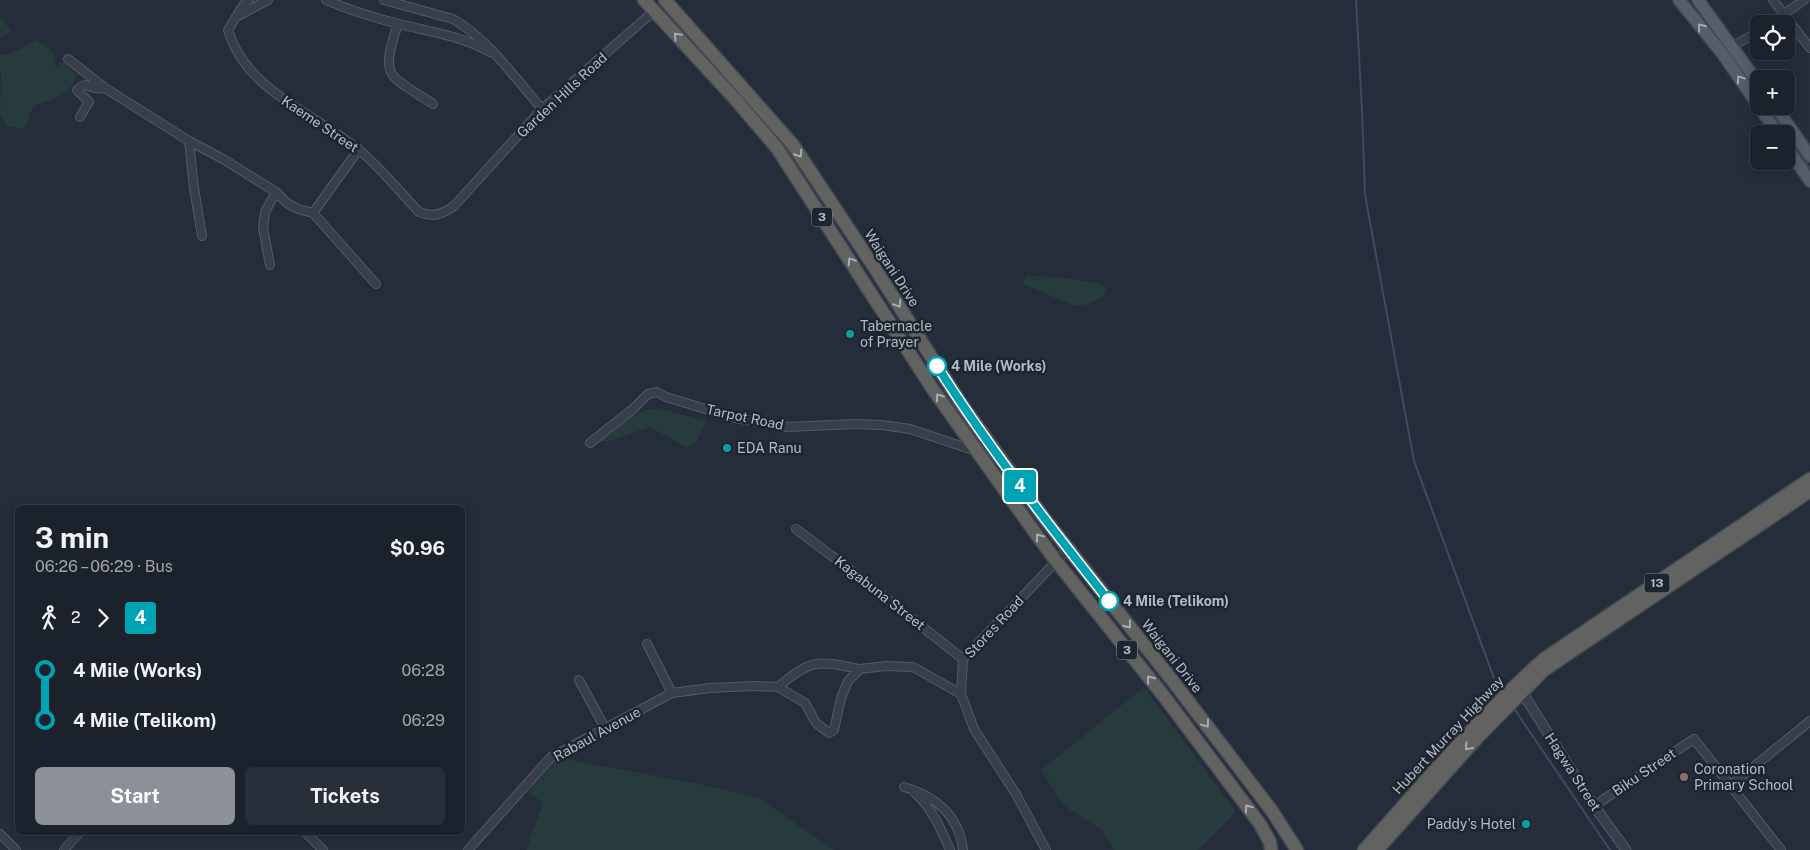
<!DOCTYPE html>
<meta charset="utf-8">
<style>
:root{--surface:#1c222c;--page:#292f38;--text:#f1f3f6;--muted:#a0a4a9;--line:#3a3f48;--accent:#8c9099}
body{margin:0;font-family:"Public Sans",sans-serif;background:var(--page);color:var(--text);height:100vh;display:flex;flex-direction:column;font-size:19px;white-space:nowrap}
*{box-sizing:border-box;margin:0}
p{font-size:16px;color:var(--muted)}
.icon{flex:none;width:28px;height:28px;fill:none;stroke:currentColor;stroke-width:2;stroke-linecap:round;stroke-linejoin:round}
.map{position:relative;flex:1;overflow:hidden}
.details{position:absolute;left:15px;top:505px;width:450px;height:330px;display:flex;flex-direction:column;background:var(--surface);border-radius:8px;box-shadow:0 2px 12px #0003,0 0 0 1px var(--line)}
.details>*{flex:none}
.badge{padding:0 10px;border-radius:4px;font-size:18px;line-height:32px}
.buttons{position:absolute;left:1750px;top:15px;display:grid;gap:10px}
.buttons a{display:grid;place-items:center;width:45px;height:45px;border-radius:8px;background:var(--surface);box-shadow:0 2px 12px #0003,0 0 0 1px var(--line);font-size:25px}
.map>.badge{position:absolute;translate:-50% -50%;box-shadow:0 0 0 2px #fff}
.legs{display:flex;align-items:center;gap:8px;height:55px;padding:0 20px;font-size:16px}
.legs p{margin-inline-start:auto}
.overview{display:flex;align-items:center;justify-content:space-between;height:85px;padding:0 20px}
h1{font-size:28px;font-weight:700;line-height:38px}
.button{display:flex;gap:10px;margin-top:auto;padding:10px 20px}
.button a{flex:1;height:58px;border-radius:8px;background:var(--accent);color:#fff;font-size:20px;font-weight:700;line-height:58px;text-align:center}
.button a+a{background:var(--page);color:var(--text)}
ul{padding:0 20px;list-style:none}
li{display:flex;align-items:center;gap:18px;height:50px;font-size:19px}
li i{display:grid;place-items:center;width:8px;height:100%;margin:0 6px;background:currentColor}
li i::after{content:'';width:12px;height:12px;margin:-6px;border:4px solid;border-radius:50%;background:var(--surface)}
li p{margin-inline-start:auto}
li:first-child i{background:linear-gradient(#0000 50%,currentColor 0)}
li:last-child i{background:linear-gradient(currentColor 50%,#0000 0)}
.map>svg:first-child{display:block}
.green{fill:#273a3c}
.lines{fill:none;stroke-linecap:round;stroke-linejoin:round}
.stream{stroke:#3b4b62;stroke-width:2}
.minor-casing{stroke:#535a65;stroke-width:10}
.tertiary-casing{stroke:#535a65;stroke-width:11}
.primary-casing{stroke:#414853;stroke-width:14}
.trunk-casing{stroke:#434a55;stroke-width:15}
.minor{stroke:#383f4a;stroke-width:8}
.tertiary{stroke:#383f4a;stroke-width:9}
.primary{stroke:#565e6a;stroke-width:11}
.trunk{stroke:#626260;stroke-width:12}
.oneway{stroke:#a0a8b4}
.oneway2{stroke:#a7adb7}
.line-1-casing{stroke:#fff;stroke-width:11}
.line-1{stroke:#00a3b4;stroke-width:8}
.culture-dot{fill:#0f9aa8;stroke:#1d252f;stroke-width:2}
.stop-1-dot{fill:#fff;stroke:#00a3b4;stroke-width:2.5}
.education-dot{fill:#8d6e63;stroke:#1d252f;stroke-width:2}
.labels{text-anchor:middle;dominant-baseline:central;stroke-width:5;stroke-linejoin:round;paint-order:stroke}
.shield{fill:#1d252f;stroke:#868d99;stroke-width:1}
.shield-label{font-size:12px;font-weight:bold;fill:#b3bac6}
.street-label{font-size:14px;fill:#b3bac6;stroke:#1d252f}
.poi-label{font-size:14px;fill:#b3bac6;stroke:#1d252f;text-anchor:start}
.stop-label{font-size:14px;font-weight:bold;fill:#b3bac6;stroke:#1d252f;text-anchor:start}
</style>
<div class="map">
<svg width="1810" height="850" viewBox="0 0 1810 850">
<rect width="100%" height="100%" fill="#252d3a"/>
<path class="green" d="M0,16L11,31L0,38Z
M37,40L52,51L56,67L63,62L77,75C69,97 53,99 33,106L29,119L23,129L6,126L0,113L1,71H0V55H8Z
M1026,276L1061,277L1091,282L1101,284L1107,290L1104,296L1084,306L1072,305L1023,284Z
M657,408L706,421L697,441L687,448L650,427L606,442L600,440V437C619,423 632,412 657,408Z
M1144,687L1236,812L1198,850H1114L1101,829L1063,805L1041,770Z
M555,757L699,784L759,798L834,850H526L543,803L528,792Z"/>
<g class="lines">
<path class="stream" d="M1356,0L1362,110L1365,195L1414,461L1498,689L1502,694
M1687,0L1696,12
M1779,126L1785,134
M1786,135L1810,168
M1513,707L1610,850"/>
<defs>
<path id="minor" d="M249,0L242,7L228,30C246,91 314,113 358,149C380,167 399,191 419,212C433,218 442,214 454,206L542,109L654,11
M326,0C349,10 375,18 399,24C431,32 462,36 490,52
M384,0L453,19C488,39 516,79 542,109
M1773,0L1810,48
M238,16L268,0
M398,24C394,36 384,62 392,74C397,83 423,97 433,104
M1770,24L1804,0
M1728,49L1759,31
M68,59L105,88L189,141L223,159L276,192L287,203L298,209L313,213L376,284
M80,117L89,102L77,90C87,81 86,87 96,88C99,89 102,88 105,88
M189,141L194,188L202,236
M313,213L359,149
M270,265L263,228L265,212L276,192
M590,443L633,409L648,394L657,392L666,397L735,418L788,427L855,424L882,425L910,429L976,451
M796,529L849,569L963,659
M647,644L672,693
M579,680L605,728
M778,687C812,658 818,661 860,669
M1730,786L1810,721
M904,787C936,796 959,816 963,850
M915,793C932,808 941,829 950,850
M1594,806L1694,739L1781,850
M305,832L323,850
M0,834L16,850
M64,850L80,832
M468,850L551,757L672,693L710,688L753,686L778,687L805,703L816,723L829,733L834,730L841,698L848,681L860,669L886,666L913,667L961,694
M1046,850L1016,794L974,729L961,694L963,659L1068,549"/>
<path id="tertiary" d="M1522,692L1594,806L1626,850"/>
<path id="primary" d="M1679,0L1722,53L1778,134
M1698,0L1759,84
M1775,106L1810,156
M1786,146L1810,181"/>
<path id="trunk" d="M644,0L735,99L777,148L932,388L1031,527L1056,561L1163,695L1260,824L1270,842L1271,850
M665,0L793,145L876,270L962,405L1044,518L1172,680L1272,811L1297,850
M1364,850C1423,784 1478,718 1544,659L1810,479
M1377,850L1477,738L1544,670L1810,491"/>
</defs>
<use href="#minor" class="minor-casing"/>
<use href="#tertiary" class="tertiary-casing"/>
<use href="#primary" class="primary-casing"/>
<use href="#trunk" class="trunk-casing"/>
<use href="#minor" class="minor"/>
<use href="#tertiary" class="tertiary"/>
<use href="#primary" class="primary"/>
<use href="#trunk" class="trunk"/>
</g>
<defs><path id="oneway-chevron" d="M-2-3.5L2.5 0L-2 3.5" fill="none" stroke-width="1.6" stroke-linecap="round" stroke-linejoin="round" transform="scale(1.25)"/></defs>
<g class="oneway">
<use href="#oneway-chevron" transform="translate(1701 27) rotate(-129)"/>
<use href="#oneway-chevron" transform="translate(1740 79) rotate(-125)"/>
</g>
<g class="oneway2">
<use href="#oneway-chevron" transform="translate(677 36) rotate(-133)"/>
<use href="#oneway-chevron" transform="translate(799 154) rotate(57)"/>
<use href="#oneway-chevron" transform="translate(851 261) rotate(-123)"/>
<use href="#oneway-chevron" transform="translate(898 304) rotate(58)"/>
<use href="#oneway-chevron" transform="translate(939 397) rotate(-126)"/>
<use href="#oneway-chevron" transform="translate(1039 537) rotate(-126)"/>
<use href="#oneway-chevron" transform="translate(1128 625) rotate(52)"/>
<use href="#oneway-chevron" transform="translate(1150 679) rotate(-129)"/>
<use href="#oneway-chevron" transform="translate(1206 724) rotate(53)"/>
<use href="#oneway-chevron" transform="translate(1468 747) rotate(132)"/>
<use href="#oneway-chevron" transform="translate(1248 808) rotate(-127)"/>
</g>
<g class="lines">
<defs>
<path id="line-1" d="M937,366C989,448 1049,525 1109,601"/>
</defs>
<use href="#line-1" class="line-1-casing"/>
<use href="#line-1" class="line-1"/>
</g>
<g class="culture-dot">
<circle cx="850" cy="334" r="5"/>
<circle cx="727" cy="448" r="5"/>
<circle cx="1526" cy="824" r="5"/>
</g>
<g class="stop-1-dot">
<circle cx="937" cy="366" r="9"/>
<circle cx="1109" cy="601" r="9"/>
</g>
<circle class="education-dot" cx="1684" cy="777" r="5"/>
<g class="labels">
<g class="shield">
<rect x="812" y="207.5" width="20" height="19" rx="4"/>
<rect x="1644.5" y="573.5" width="25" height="19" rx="4"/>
<rect x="1117" y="640.5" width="20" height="19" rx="4"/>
</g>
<g class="shield-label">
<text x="822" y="217">3</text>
<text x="1657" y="583">13</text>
<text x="1127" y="650">3</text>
</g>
<g class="street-label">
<text transform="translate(562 95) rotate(-43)">Garden Hills Road</text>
<text transform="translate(320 124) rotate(34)">Kaeme Street</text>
<text transform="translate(892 268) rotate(57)">Waigani Drive</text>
<text transform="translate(745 417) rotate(12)">Tarpot Road</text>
<text transform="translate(880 593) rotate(38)">Kagabuna Street</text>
<text transform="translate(994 627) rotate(-47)">Stores Road</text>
<text transform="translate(1172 656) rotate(52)">Waigani Drive</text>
<text transform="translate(597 734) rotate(-29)">Rabaul Avenue</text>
<text transform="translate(1448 735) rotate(-47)">Hubert Murray Highway</text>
<text transform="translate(1573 772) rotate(57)">Hagwa Street</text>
<text transform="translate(1644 772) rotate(-34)">Biku Street</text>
</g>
<g class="poi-label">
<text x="860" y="326">Tabernacle<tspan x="860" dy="16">of Prayer</tspan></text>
<text x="737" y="448">EDA Ranu</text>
<text x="1694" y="769">Coronation<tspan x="1694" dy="16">Primary School</tspan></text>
<text x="1516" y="824" text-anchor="end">Paddy's Hotel</text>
</g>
<g class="stop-label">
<text x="951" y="366">4 Mile (Works)</text>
<text x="1123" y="601">4 Mile (Telikom)</text>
</g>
</g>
</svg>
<div class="buttons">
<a><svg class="icon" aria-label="locate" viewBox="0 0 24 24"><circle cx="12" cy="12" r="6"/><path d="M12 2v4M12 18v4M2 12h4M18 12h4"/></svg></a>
<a>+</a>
<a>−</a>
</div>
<b class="badge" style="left:1020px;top:486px;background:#00a3b4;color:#fff">4</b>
<section class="details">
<div class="overview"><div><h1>3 min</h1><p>06:26 – 06:29 · Bus</p></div><b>$0.96</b></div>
<div class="legs"><svg class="icon" aria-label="walk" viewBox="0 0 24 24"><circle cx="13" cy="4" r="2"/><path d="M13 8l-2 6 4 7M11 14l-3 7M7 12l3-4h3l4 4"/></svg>2<svg class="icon" aria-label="forward" viewBox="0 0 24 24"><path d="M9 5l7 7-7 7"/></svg><b class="badge" style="background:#00a3b4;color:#fff">4</b></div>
<ul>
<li><i style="color:#00a3b4"></i><b>4 Mile (Works)</b><p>06:28</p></li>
<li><i style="color:#00a3b4"></i><b>4 Mile (Telikom)</b><p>06:29</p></li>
</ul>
<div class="button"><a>Start</a><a>Tickets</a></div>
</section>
</div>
